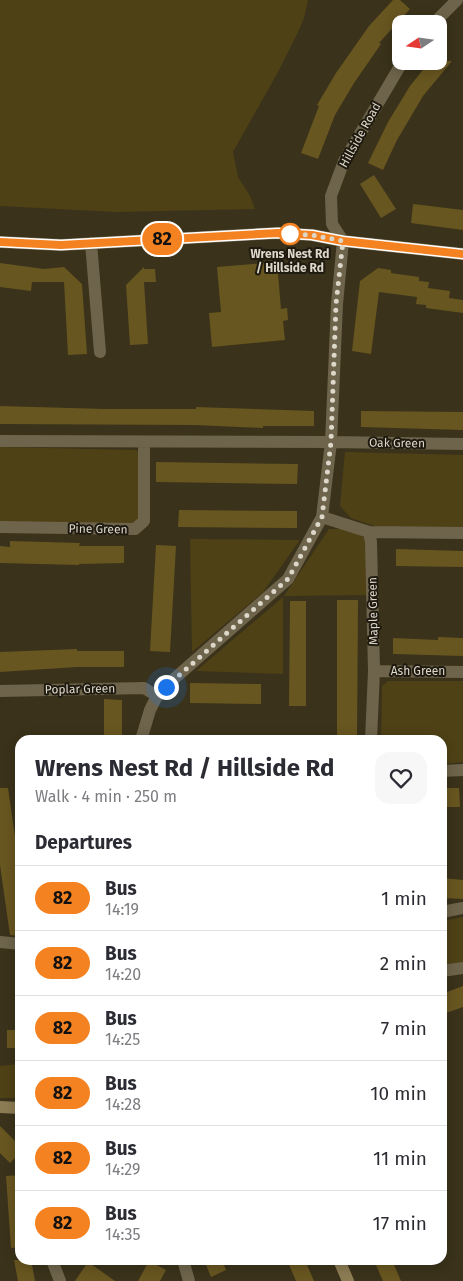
<!DOCTYPE html>
<meta charset="utf-8">
<style>
:root{--surface:#fff;--page:#f7f7f7;--text:#2b2b33;--muted:#7c7c81;--line:#e1e1e2}
body{margin:0;font-family:"Fira Sans",sans-serif;background:var(--page);color:var(--text);height:100vh;display:flex;flex-direction:column;font-size:19px;white-space:nowrap}
*{box-sizing:border-box;margin:0}
p{font-size:16px;color:var(--muted)}
.icon{flex:none;width:28px;height:28px;fill:none;stroke:currentColor;stroke-width:2;stroke-linecap:round;stroke-linejoin:round}
.map{position:relative;flex:1;overflow:hidden}
.sheet{position:absolute;left:15px;top:735px;width:432px;height:530px;display:flex;flex-direction:column;background:var(--surface);border-radius:15px;box-shadow:0 2px 12px #0003}
.sheet>*{flex:none}
.badge{padding:0 10px;border-radius:16px;font-size:18px;line-height:32px}
.needle{width:32px;rotate:257deg}
.buttons{position:absolute;left:392px;top:15px;display:grid;gap:10px}
.buttons a{display:grid;place-items:center;width:55px;height:55px;border-radius:10px;background:var(--surface);box-shadow:0 2px 12px #0003;font-size:25px}
.you{position:absolute;width:25px;height:25px;margin:-12px;border:4px solid #fff;border-radius:50%;background:#1a73e8;box-shadow:0 0 0 8px #1a73e833}
.map>.badge{position:absolute;translate:-50% -50%;box-shadow:0 0 0 2px #fff}
h2{padding:0 20px;font-size:19px;line-height:45px}
.round{display:grid;place-items:center;flex:none;width:52px;height:52px;border-radius:15px;background:var(--page)}
.overview{display:flex;align-items:center;justify-content:space-between;height:85px;padding:0 20px}
h1{font-size:24px;font-weight:700;line-height:38px}
ul{padding:0;list-style:none}
li{display:flex;align-items:center;gap:15px;height:65px;padding:0 20px;border-top:1px solid var(--line)}
li div{flex:1}
li b{display:block;font-size:19px}
li em{font-style:normal}
li .badge{min-width:55px;font-weight:700;text-align:center}
.map>svg:first-child{display:block}
.green{fill:#4f4116}
.building{fill:#685620}
.lines{fill:none;stroke-linecap:round;stroke-linejoin:round}
.street{stroke:#6e644b;stroke-width:12}
.secondary{stroke:#8c7c54;stroke-width:12}
.line-casing{stroke:#fff;stroke-width:11}
.line{stroke:#f58220;stroke-width:8}
.walk{stroke:#dcd7c9;stroke-width:5;stroke-dasharray:0 9}
.stop-dot{fill:#fff;stroke:#f58220;stroke-width:2.5}
.labels{text-anchor:middle;dominant-baseline:central;stroke-width:4;stroke-linejoin:round;paint-order:stroke}
.street-label{font-size:12px;fill:#dcd7c9;stroke:#1e1a10}
.stop-label{font-size:12px;font-weight:bold;fill:#dcd7c9;stroke:#1e1a10}
</style>
<div class="map">
<svg width="463" height="1281" viewBox="0 0 463 1281">
<rect width="100%" height="100%" fill="#3a321a"/>
<path class="green" d="M0,0H308L304,18L298,32L278,72L233,152L238,177L250,196L255,209L116,212L0,206Z
M0,447L137,450L140,459L141,515L135,523L0,522Z
M345,452L463,455V528H380L351,518L340,506Z
M329,529H347L367,539V595L284,596Z
M190,539L300,540L263,592L192,652Z
M283,597V674L196,671Z
M388,681H463V762L443,764L442,740H381L382,686Z
M463,917V962L443,965L442,921Z
M20,1064V1098H0V1066Z"/>
<path class="building" d="M393,0H400L410,9L379,43L381,44L354,83L335,115L318,159L301,153L319,106L317,105L336,73L369,26Z
M430,61H452L423,96L397,140L383,170L368,163L388,122L410,86Z
M374,175L396,209L381,218L360,184Z
M413,204L463,210V230L411,223Z
M277,262L281,309L287,308L288,320L283,321L285,340L212,347L209,313L221,312L217,267Z
M0,263L44,269L64,267L82,284L87,354L68,355L64,282H32L31,291L0,287Z
M144,267V269H155L156,282H144L148,344L130,345L126,285Z
M378,268L391,270V273L419,277V281L429,282L428,288L450,291L449,298L463,300V313L426,308V305L416,304L417,297L379,292L371,354L352,351L360,281Z
M0,406L105,409H196V407L314,411V426H263V428L195,425L0,424Z
M361,411L463,412V430L361,427Z
M156,462L298,464L297,484L156,482Z
M179,510L297,511V528L178,527Z
M10,541L80,543L79,546H124V563L79,564V565L0,563V546L10,547Z
M156,545L176,546L170,652L150,651Z
M396,549L463,551V567L396,566Z
M337,600H358L357,740H337Z
M290,601H306V706H289Z
M438,637L463,638V656L393,654V638L438,640Z
M77,649V651H124V667H77L0,672V652Z
M190,683L261,684V704L190,703Z
M104,699L122,700V740H104Z
M0,788H8L20,871V936L10,935L0,865Z
M442,788H459L460,807H442Z
M442,878L463,880V899L442,898Z
M463,986V1007L446,1013L442,1003V994Z
M7,1030H20V1048H7Z
M0,1126L20,1146V1153L10,1163L0,1153Z
M20,1175V1247L11,1248L6,1176Z
M14,1260H31L35,1281H18Z
M204,1260H222L226,1270L211,1277Z
M287,1260H305L314,1281H296Z
M383,1260H392L401,1281H383L375,1263Z
M149,1261L166,1270L160,1281H138Z
M88,1262L115,1281H75Z"/>
<g class="lines">
<path class="street" d="M433,24L457,0
M343,241L332,224L331,196L344,161L403,61
M0,242L61,245L278,233L312,235L343,241L463,254
M91,243L100,352
M0,441L331,442L463,444
M322,517L369,532L371,542L374,671L371,740
M0,527L135,529L144,521V442
M369,532L463,533
M374,671L463,672
M0,691L144,688L157,696
M141,740L150,710L157,696L175,678L288,579L322,517L331,442L337,304L343,241
M442,771L463,770
M442,912L463,908
M0,942L20,944
M442,971L463,968
M52,1260L60,1281
M183,1260L189,1281"/>
<path class="secondary" d="M0,1107L20,1108
M339,1260L348,1281"/>
</g>
<g class="lines">
<defs>
<path id="line" d="M0,242L61,245L278,233L312,235L343,241L463,254"/>
</defs>
<use href="#line" class="line-casing"/>
<use href="#line" class="line"/>
<path class="walk" d="M166,687L288,579L322,517L331,442L336,304L343,241L312,235L290,234"/>
</g>
<circle class="stop-dot" cx="290" cy="234" r="10"/>
<g class="labels">
<g class="street-label">
<text transform="translate(360 135) rotate(-61)">Hillside Road</text>
<text transform="translate(397 443) rotate(1)">Oak Green</text>
<text transform="translate(98 529) rotate(1)">Pine Green</text>
<text transform="translate(373 611) rotate(-91)">Maple Green</text>
<text x="418" y="671">Ash Green</text>
<text transform="translate(80 689) rotate(-1)">Poplar Green</text>
</g>
<g class="stop-label">
<text x="290" y="254">Wrens Nest Rd<tspan x="290" dy="14">/ Hillside Rd</tspan></text>
</g>
</g>
</svg>
<div class="buttons">
<a><svg class="needle" viewBox="-14 -14 28 28"><path d="M0-13l5 13h-10z" fill="#e53935"/><path d="M0 13l5-13h-10z" fill="#7c7c81"/></svg></a>
</div>
<div class="you" style="left:166px;top:687px"></div>
<b class="badge" style="left:162px;top:239px;background:#f58220;color:#111">82</b>
<section class="sheet">
<div class="overview"><div><h1>Wrens Nest Rd / Hillside Rd</h1><p>Walk · 4 min · 250 m</p></div><a class="round"><svg class="icon" aria-label="heart" viewBox="0 0 24 24"><path d="M12 20l-8-8c-3-5 5-10 8-4 3-6 11-1 8 4z"/></svg></a></div>
<h2>Departures</h2>
<ul>
<li><span class="badge" style="background:#f58220;color:#111">82</span><div><b>Bus</b><p>14:19</p></div><em>1 min</em></li>
<li><span class="badge" style="background:#f58220;color:#111">82</span><div><b>Bus</b><p>14:20</p></div><em>2 min</em></li>
<li><span class="badge" style="background:#f58220;color:#111">82</span><div><b>Bus</b><p>14:25</p></div><em>7 min</em></li>
<li><span class="badge" style="background:#f58220;color:#111">82</span><div><b>Bus</b><p>14:28</p></div><em>10 min</em></li>
<li><span class="badge" style="background:#f58220;color:#111">82</span><div><b>Bus</b><p>14:29</p></div><em>11 min</em></li>
<li><span class="badge" style="background:#f58220;color:#111">82</span><div><b>Bus</b><p>14:35</p></div><em>17 min</em></li>
</ul>
</section>
</div>
